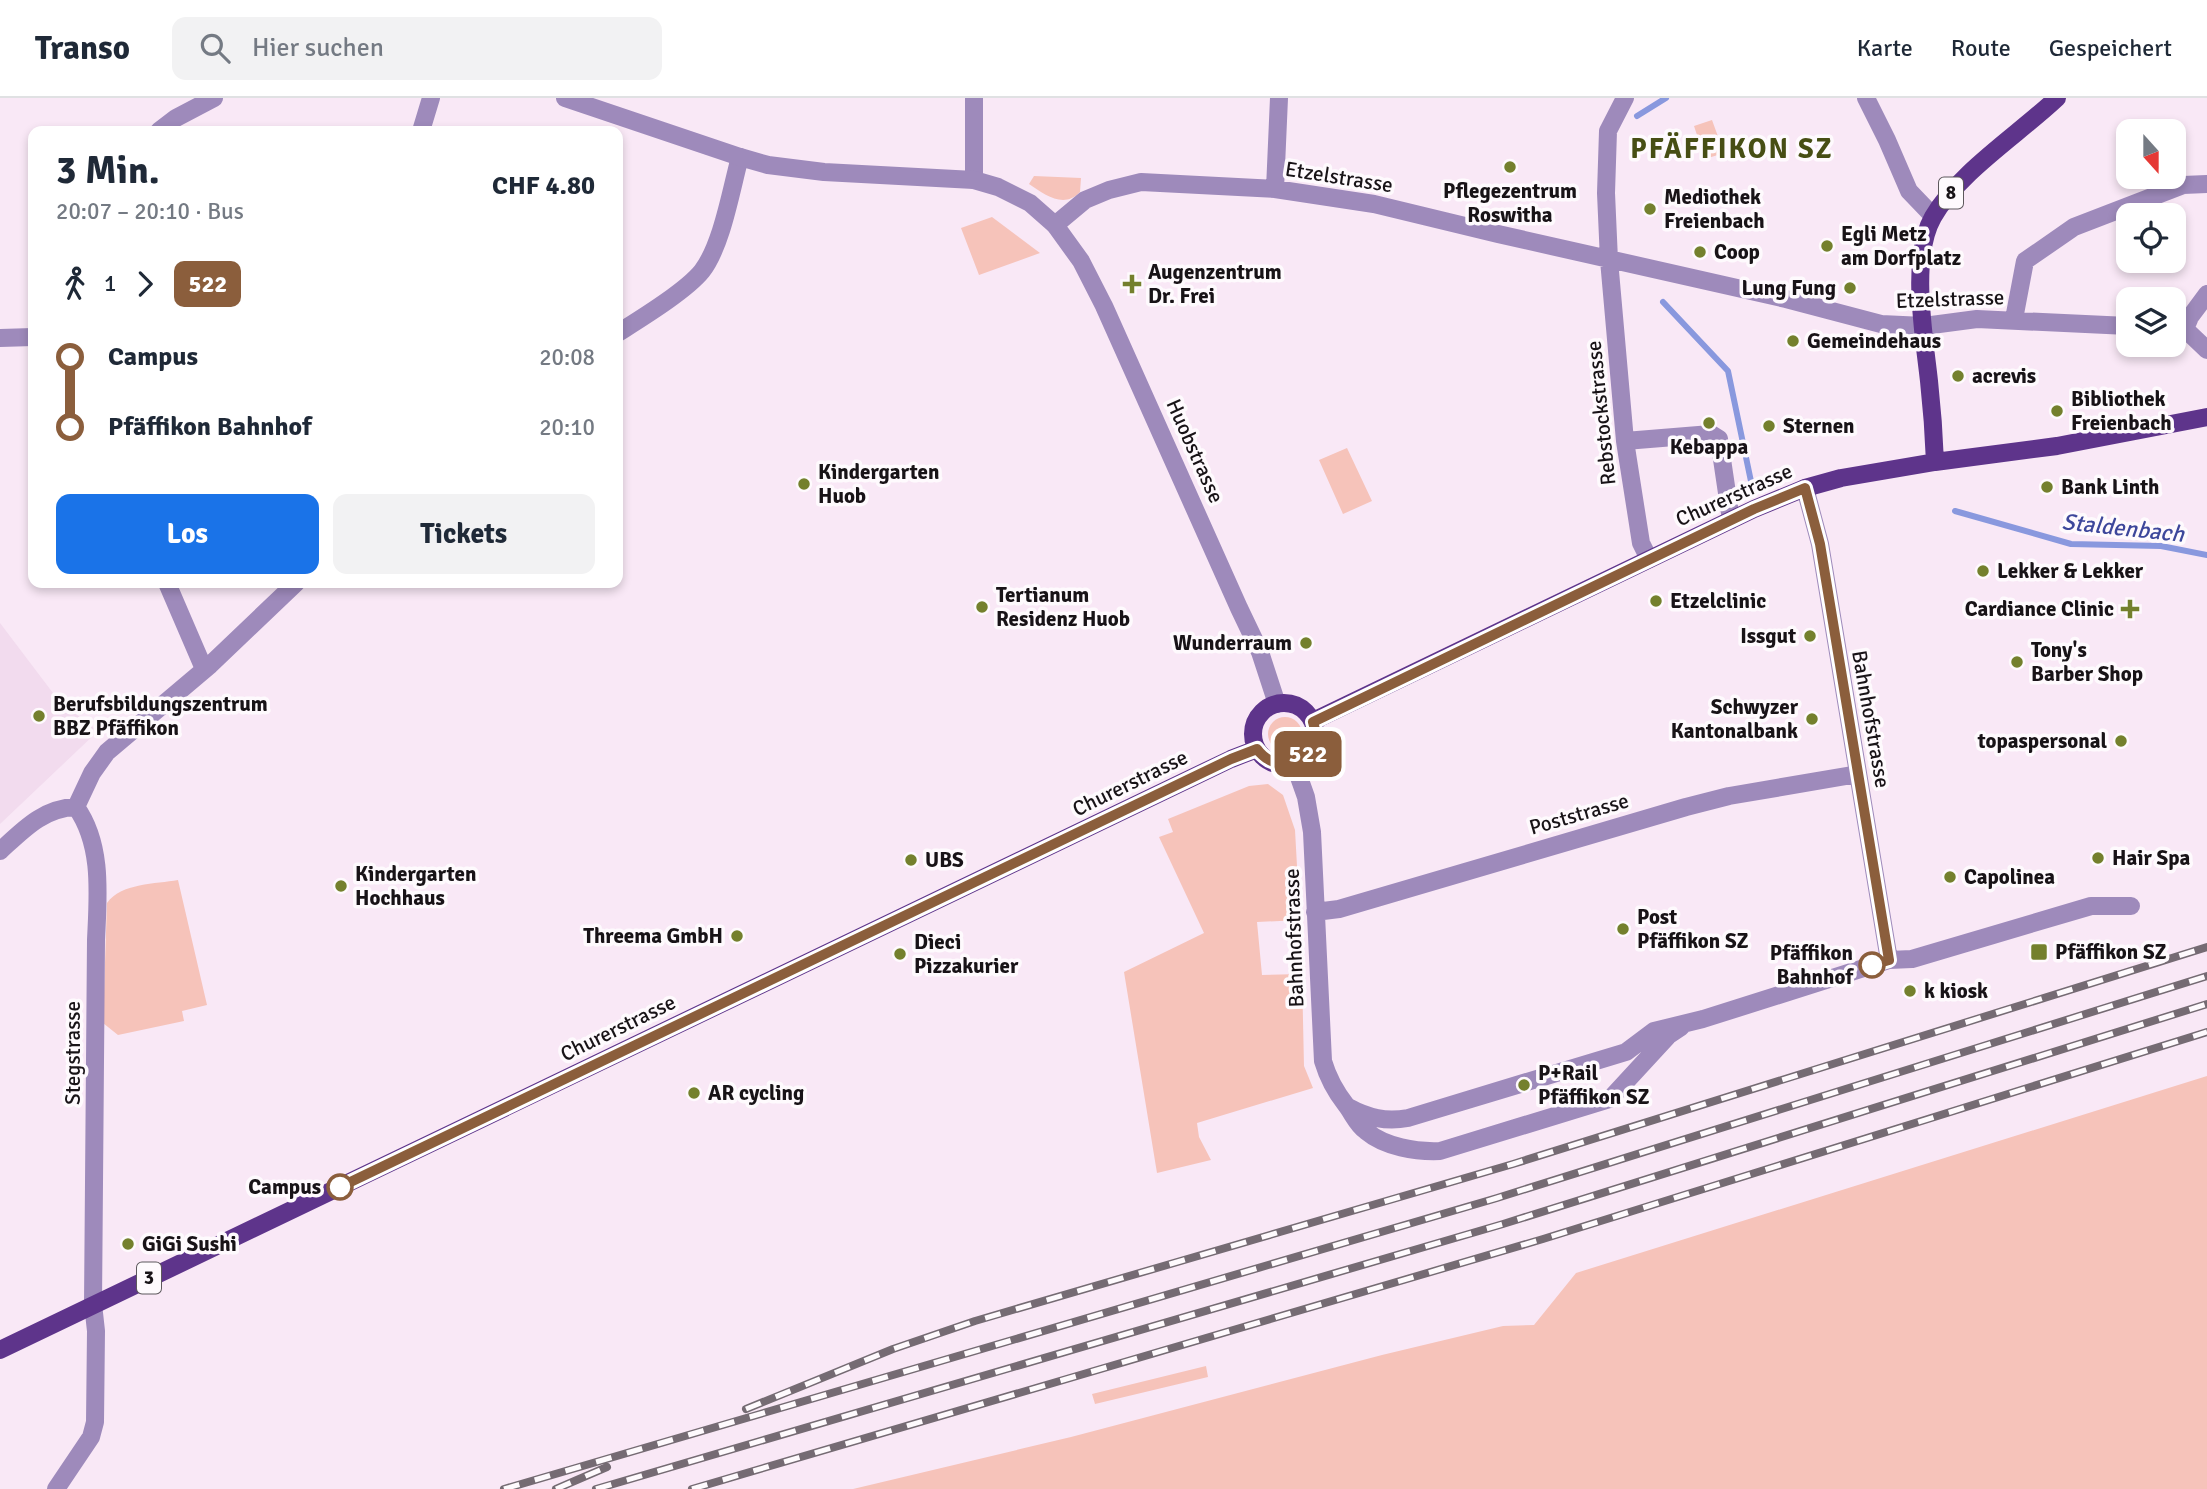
<!DOCTYPE html>
<html lang="de">
<meta charset="utf-8">
<style>
:root{--surface:#fff;--page:#f2f2f3;--text:#1f2937;--muted:#747a83;--line:#e0e1e3;--accent:#1a73e8}
body{margin:0;font-family:Signika,sans-serif;background:var(--page);color:var(--text);height:100vh;display:flex;flex-direction:column;font-size:26px;white-space:nowrap}
*{box-sizing:border-box;margin:0}
p{font-size:23px;color:var(--muted)}
.icon{flex:none;width:38px;height:38px;fill:none;stroke:currentColor;stroke-width:2;stroke-linecap:round;stroke-linejoin:round}
.map{position:relative;flex:1;overflow:hidden}
.sheet{position:absolute;left:28px;top:28px;width:595px;height:462px;display:flex;flex-direction:column;background:var(--surface);border-radius:14px;box-shadow:0 4px 10px #0003}
.sheet>*{flex:none}
.badge{padding:0 14px;border-radius:10px;font-size:24px;line-height:46px}
.needle{width:46px;rotate:159deg}
.tools{position:absolute;left:2116px;top:21px;display:grid;gap:14px}
.tools a{display:grid;place-items:center;width:70px;height:70px;border-radius:14px;background:var(--surface);box-shadow:0 4px 10px #0003;font-size:35px}
.map>.badge{position:absolute;translate:-50% -50%;box-shadow:0 0 0 4px #fff}
.legs{display:flex;align-items:center;gap:10px;height:77px;padding:0 28px;font-size:23px}
.legs p{margin-inline-start:auto}
.head{display:flex;align-items:center;justify-content:space-between;height:119px;padding:0 28px}
h1{font-size:38px;font-weight:800;line-height:52px}
.button{display:flex;gap:14px;margin-top:auto;padding:14px 28px}
.button a{flex:1;height:80px;border-radius:14px;background:var(--accent);color:#fff;font-size:28px;font-weight:800;line-height:80px;text-align:center}
.button a+a{background:var(--page);color:var(--text)}
ul{padding:0 28px;list-style:none}
li{display:flex;align-items:center;gap:24px;height:70px;font-size:26px}
li i{display:grid;place-items:center;width:10px;height:100%;margin:0 9px;background:currentColor}
li i::after{content:'';width:18px;height:18px;margin:-9px;border:5px solid;border-radius:50%;background:var(--surface)}
li p{margin-inline-start:auto}
li:first-child i{background:linear-gradient(#0000 50%,currentColor 0)}
li:last-child i{background:linear-gradient(currentColor 50%,#0000 0)}
header{display:flex;align-items:center;gap:42px;box-sizing:border-box;height:98px;padding:0 35px;background:var(--surface);border-bottom:2px solid var(--line)}
header strong{font-size:33px}
nav{display:flex;gap:38px;margin-inline-start:auto;font-size:24px}
.search{width:490px;height:63px;background:var(--page);display:flex;align-items:center;gap:18px;box-sizing:border-box;padding:0 24px;border-radius:14px;color:var(--muted);font-size:26px}
.map>svg:first-child{display:block}
.built{fill:#f2dbee}
.green{fill:#f6c3ba}
.lines{fill:none;stroke-linecap:round;stroke-linejoin:round}
.stream{stroke:#8998de;stroke-width:6}
.minor{stroke:#9e8abb;stroke-width:18}
.tertiary{stroke:#9e8abb;stroke-width:18}
.primary{stroke:#5e348b;stroke-width:18}
.rail-casing{stroke:#756b73;stroke-width:8}
.rail{stroke:#fefafd;stroke-width:5;stroke-dasharray:16;stroke-linecap:butt}
.line-1-casing{stroke:#fff;stroke-width:16}
.line-1{stroke:#8b5e3c;stroke-width:10}
.poi-dot{fill:#74802d;stroke:#fefafd;stroke-width:2.5}
.stop-1-dot{fill:#fff;stroke:#8b5e3c;stroke-width:3.5}
.labels{text-anchor:middle;dominant-baseline:central;stroke-width:7;stroke-linejoin:round;paint-order:stroke}
.shield{fill:#fefafd;stroke:#5d585c;stroke-width:2}
.shield-label{font-size:19px;font-weight:bold;fill:#181317}
.street-label{font-size:21px;fill:#181317;stroke:#fefafd}
.poi-label{font-size:21px;font-weight:bold;fill:#181317;stroke:#fefafd;text-anchor:start}
.stop-label{font-size:21px;font-weight:bold;fill:#181317;stroke:#fefafd;text-anchor:end}
.water-label{font-size:23px;font-style:italic;fill:#3d479b;stroke:#fefafd}
.district-label{font-size:28px;font-weight:bold;letter-spacing:2px;fill:#474e14;stroke:#fefafd}
</style>
<header>
<strong>Transo</strong>
<div class="search"><svg class="icon" aria-label="search" viewBox="0 0 24 24"><circle cx="10" cy="10" r="6"/><path d="M15 15l6 6"/></svg>Hier suchen</div>
<nav><a>Karte</a><a>Route</a><a>Gespeichert</a></nav>
</header>
<div class="map">
<svg width="2207" height="1391" viewBox="0 0 2207 1391">
<rect width="100%" height="100%" fill="#f9e8f6"/>
<path class="built" d="M0,525L59,603L98,633L0,726Z"/>
<path class="green" d="M1712,22L1724,55L1705,61L1694,28Z
M1034,78L1081,80L1080,94C1064,111 1045,97 1029,86Z
M992,119L1040,155L979,177L961,130Z
M1347,350L1372,403L1343,416L1319,362Z
M1268 636a17 17 0 1 1 34 0a17 17 0 1 1-34 0Z
M1268,686L1283,697L1295,732L1300,822L1257,824L1262,877L1302,876L1304,968L1313,990L1197,1025L1199,1039L1211,1062L1157,1075L1124,874L1204,835L1159,739L1173,734L1168,721L1249,688Z
M178,782L207,907L182,913L184,923L118,937L103,925L107,805C121,785 156,786 178,782Z
M2207,978V1391H853L1071,1339L1382,1257L1503,1228L1534,1227L1576,1175Z
M1206,1268L1208,1279L1095,1306L1092,1296Z"/>
<g class="lines">
<path class="stream" d="M1637,18L1666,0
M1663,204L1728,273L1753,393
M1955,413L2071,446L2161,448L2207,457"/>
<path class="minor" d="M974,0V82
M1625,0L1608,33L1606,95L1609,162L1625,343L1641,445L1649,461
M1866,0L1887,42L1909,93L1933,118
M159,33L176,20L214,0
M421,33L431,0
M1275,91L1279,0
M1055,127L1085,102L1109,92L1141,84L1275,91L1374,106L1498,136L1786,201L1881,226L1924,228L1977,221L2128,228
M2014,221L2025,163L2074,129L2183,87L2207,86
M2174,230L2185,231L2207,252
M2185,231L2190,219L2207,196
M618,235C640,221 686,193 702,173C722,147 731,92 740,59
M0,240L33,239
M1625,343L1711,336L1719,341L1731,422
M1805,390L1820,446L1889,862
M167,485L204,571
M1294,665L1306,699L1312,734L1323,963C1328,980 1335,993 1346,1007C1353,1016 1357,1027 1366,1033C1385,1049 1416,1054 1440,1053L1610,1001L1669,937L1681,929
M76,709L92,675L107,654L210,567L296,485
M0,753C23,732 43,710 76,709
M1315,814L1339,811L1686,709L1729,698L1858,676
M1348,1009C1368,1020 1386,1024 1408,1020L1626,954L1654,933L1703,921L1889,862L1912,861L2091,808H2131
M56,1391L91,1339L95,1324L96,1233L93,1206L96,842C98,797 103,747 76,709"/>
<path class="tertiary" d="M565,0L740,59L768,67L824,74L974,82L998,89L1030,105L1055,127L1081,163L1104,208L1239,510L1260,554L1277,606"/>
<path class="primary" d="M1935,364C1934,337 1932,310 1929,283C1924,237 1910,160 1933,119C1959,74 2019,36 2057,0
M1253 636a31 31 0 1 1 62 0a31 31 0 1 1-62 0Z
M1313,623L1754,411L1805,390L1841,380L1935,364L2057,348L2207,319
M0,1252L1231,661L1257,651"/>
<defs>
<path id="rail" d="M746,1311L893,1251L975,1223L1513,1066L2207,849
M504,1391L1497,1100L2207,878
M556,1391L607,1369
M596,1391L1503,1126L2207,906
M692,1391L1543,1141L2207,934"/>
</defs>
<use href="#rail" class="rail-casing"/>
<use href="#rail" class="rail"/>
</g>
<g class="lines">
<defs>
<path id="line-1" d="M340,1089L1231,661L1257,651C1280,682 1326,661 1313,624L1754,411L1805,390L1820,446L1889,862L1872,867"/>
</defs>
<use href="#line-1" class="line-1-casing"/>
<use href="#line-1" class="line-1"/>
</g>
<g class="poi-dot">
<circle cx="1510" cy="69" r="7"/>
<circle cx="1650" cy="111" r="7"/>
<circle cx="1827" cy="148" r="7"/>
<circle cx="1700" cy="154" r="7"/>
<path d="M1128.5 175.5h7v7h7v7h-7v7h-7v-7h-7v-7h7z"/>
<circle cx="1850" cy="190" r="7"/>
<circle cx="1793" cy="243" r="7"/>
<circle cx="1958" cy="278" r="7"/>
<circle cx="2057" cy="313" r="7"/>
<circle cx="1709" cy="325" r="7"/>
<circle cx="1769" cy="328" r="7"/>
<circle cx="804" cy="386" r="7"/>
<circle cx="2047" cy="389" r="7"/>
<circle cx="1983" cy="473" r="7"/>
<circle cx="1656" cy="503" r="7"/>
<circle cx="982" cy="509" r="7"/>
<path d="M2126.5 500.5h7v7h7v7h-7v7h-7v-7h-7v-7h7z"/>
<circle cx="1810" cy="538" r="7"/>
<circle cx="1306" cy="545" r="7"/>
<circle cx="2017" cy="564" r="7"/>
<circle cx="39" cy="618" r="7"/>
<circle cx="1812" cy="621" r="7"/>
<circle cx="2121" cy="643" r="7"/>
<circle cx="2098" cy="760" r="7"/>
<circle cx="911" cy="762" r="7"/>
<circle cx="1950" cy="779" r="7"/>
<circle cx="341" cy="788" r="7"/>
<circle cx="1623" cy="831" r="7"/>
<circle cx="737" cy="838" r="7"/>
<rect x="2030" y="845" width="18" height="18" rx="3.5"/>
<circle cx="900" cy="856" r="7"/>
<circle cx="1910" cy="893" r="7"/>
<circle cx="1524" cy="987" r="7"/>
<circle cx="694" cy="995" r="7"/>
<circle cx="128" cy="1146" r="7"/>
</g>
<g class="stop-1-dot">
<circle cx="1872" cy="867" r="12"/>
<circle cx="340" cy="1089" r="12"/>
</g>
<g class="labels">
<g class="shield">
<rect x="1939" y="79.5" width="24" height="31" rx="5"/>
<rect x="137" y="1164.5" width="24" height="31" rx="5"/>
</g>
<g class="shield-label">
<text x="1951" y="95">8</text>
<text x="149" y="1180">3</text>
</g>
<g class="street-label">
<text transform="translate(1339 79) rotate(9)">Etzelstrasse</text>
<text transform="translate(1950 201) rotate(-2)">Etzelstrasse</text>
<text transform="translate(1601 315) rotate(-96)">Rebstockstrasse</text>
<text transform="translate(1195 353) rotate(66)">Huobstrasse</text>
<text transform="translate(1734 397) rotate(-24)">Churerstrasse</text>
<text transform="translate(1871 621) rotate(80)">Bahnhofstrasse</text>
<text transform="translate(1130 685) rotate(-26)">Churerstrasse</text>
<text transform="translate(1579 716) rotate(-16)">Poststrasse</text>
<text transform="translate(1294 840) rotate(-92)">Bahnhofstrasse</text>
<text transform="translate(618 930) rotate(-26)">Churerstrasse</text>
<text transform="translate(73 955) rotate(-90)">Stegstrasse</text>
</g>
<g class="poi-label">
<text x="1510" y="93" text-anchor="middle">Pflegezentrum<tspan x="1510" dy="24">Roswitha</tspan></text>
<text x="1664" y="99">Mediothek<tspan x="1664" dy="24">Freienbach</tspan></text>
<text x="1841" y="136">Egli Metz<tspan x="1841" dy="24">am Dorfplatz</tspan></text>
<text x="1714" y="154">Coop</text>
<text x="1148" y="174">Augenzentrum<tspan x="1148" dy="24">Dr. Frei</tspan></text>
<text x="1836" y="190" text-anchor="end">Lung Fung</text>
<text x="1807" y="243">Gemeindehaus</text>
<text x="1972" y="278">acrevis</text>
<text x="2071" y="301">Bibliothek<tspan x="2071" dy="24">Freienbach</tspan></text>
<text x="1783" y="328">Sternen</text>
<text x="1709" y="349" text-anchor="middle">Kebappa</text>
<text x="818" y="374">Kindergarten<tspan x="818" dy="24">Huob</tspan></text>
<text x="2061" y="389">Bank Linth</text>
<text x="1997" y="473">Lekker &amp; Lekker</text>
<text x="996" y="497">Tertianum<tspan x="996" dy="24">Residenz Huob</tspan></text>
<text x="1670" y="503">Etzelclinic</text>
<text x="2114" y="511" text-anchor="end">Cardiance Clinic</text>
<text x="1796" y="538" text-anchor="end">Issgut</text>
<text x="1292" y="545" text-anchor="end">Wunderraum</text>
<text x="2031" y="552">Tony's<tspan x="2031" dy="24">Barber Shop</tspan></text>
<text x="53" y="606">Berufsbildungszentrum<tspan x="53" dy="24">BBZ Pfäffikon</tspan></text>
<text x="1798" y="609" text-anchor="end">Schwyzer<tspan x="1798" dy="24">Kantonalbank</tspan></text>
<text x="2107" y="643" text-anchor="end">topaspersonal</text>
<text x="2112" y="760">Hair Spa</text>
<text x="925" y="762">UBS</text>
<text x="355" y="776">Kindergarten<tspan x="355" dy="24">Hochhaus</tspan></text>
<text x="1964" y="779">Capolinea</text>
<text x="1637" y="819">Post<tspan x="1637" dy="24">Pfäffikon SZ</tspan></text>
<text x="723" y="838" text-anchor="end">Threema GmbH</text>
<text x="914" y="844">Dieci<tspan x="914" dy="24">Pizzakurier</tspan></text>
<text x="2055" y="854">Pfäffikon SZ</text>
<text x="1924" y="893">k kiosk</text>
<text x="1538" y="975">P+Rail<tspan x="1538" dy="24">Pfäffikon SZ</tspan></text>
<text x="708" y="995">AR cycling</text>
<text x="142" y="1146">GiGi Sushi</text>
</g>
<g class="stop-label">
<text x="1853" y="855">Pfäffikon<tspan x="1853" dy="24">Bahnhof</tspan></text>
<text x="321" y="1089">Campus</text>
</g>
<g class="water-label">
<text transform="translate(2123 430) rotate(6)">Staldenbach</text>
</g>
<g class="district-label">
<text x="1732" y="51">PFÄFFIKON SZ</text>
</g>
</g>
</svg>
<div class="tools">
<a><svg class="needle" viewBox="-14 -14 28 28"><path d="M0-13l5 13h-10z" fill="#e53935"/><path d="M0 13l5-13h-10z" fill="#747a83"/></svg></a>
<a><svg class="icon" aria-label="locate" viewBox="0 0 24 24"><circle cx="12" cy="12" r="6"/><path d="M12 2v4M12 18v4M2 12h4M18 12h4"/></svg></a>
<a><svg class="icon" aria-label="layers" viewBox="0 0 24 24"><path d="M12 4l9 5-9 5-9-5zM3 14l9 5 9-5"/></svg></a>
</div>
<b class="badge" style="left:1308px;top:656px;background:#8b5e3c;color:#fff">522</b>
<section class="sheet">
<div class="head"><div><h1>3 Min.</h1><p>20:07 – 20:10 · Bus</p></div><b>CHF 4.80</b></div>
<div class="legs"><svg class="icon" aria-label="walk" viewBox="0 0 24 24"><circle cx="13" cy="4" r="2"/><path d="M13 8l-2 6 4 7M11 14l-3 7M7 12l3-4h3l4 4"/></svg>1<svg class="icon" aria-label="forward" viewBox="0 0 24 24"><path d="M9 5l7 7-7 7"/></svg><b class="badge" style="background:#8b5e3c;color:#fff">522</b></div>
<ul>
<li><i style="color:#8b5e3c"></i><b>Campus</b><p>20:08</p></li>
<li><i style="color:#8b5e3c"></i><b>Pfäffikon Bahnhof</b><p>20:10</p></li>
</ul>
<div class="button"><a>Los</a><a>Tickets</a></div>
</section>
</div>
